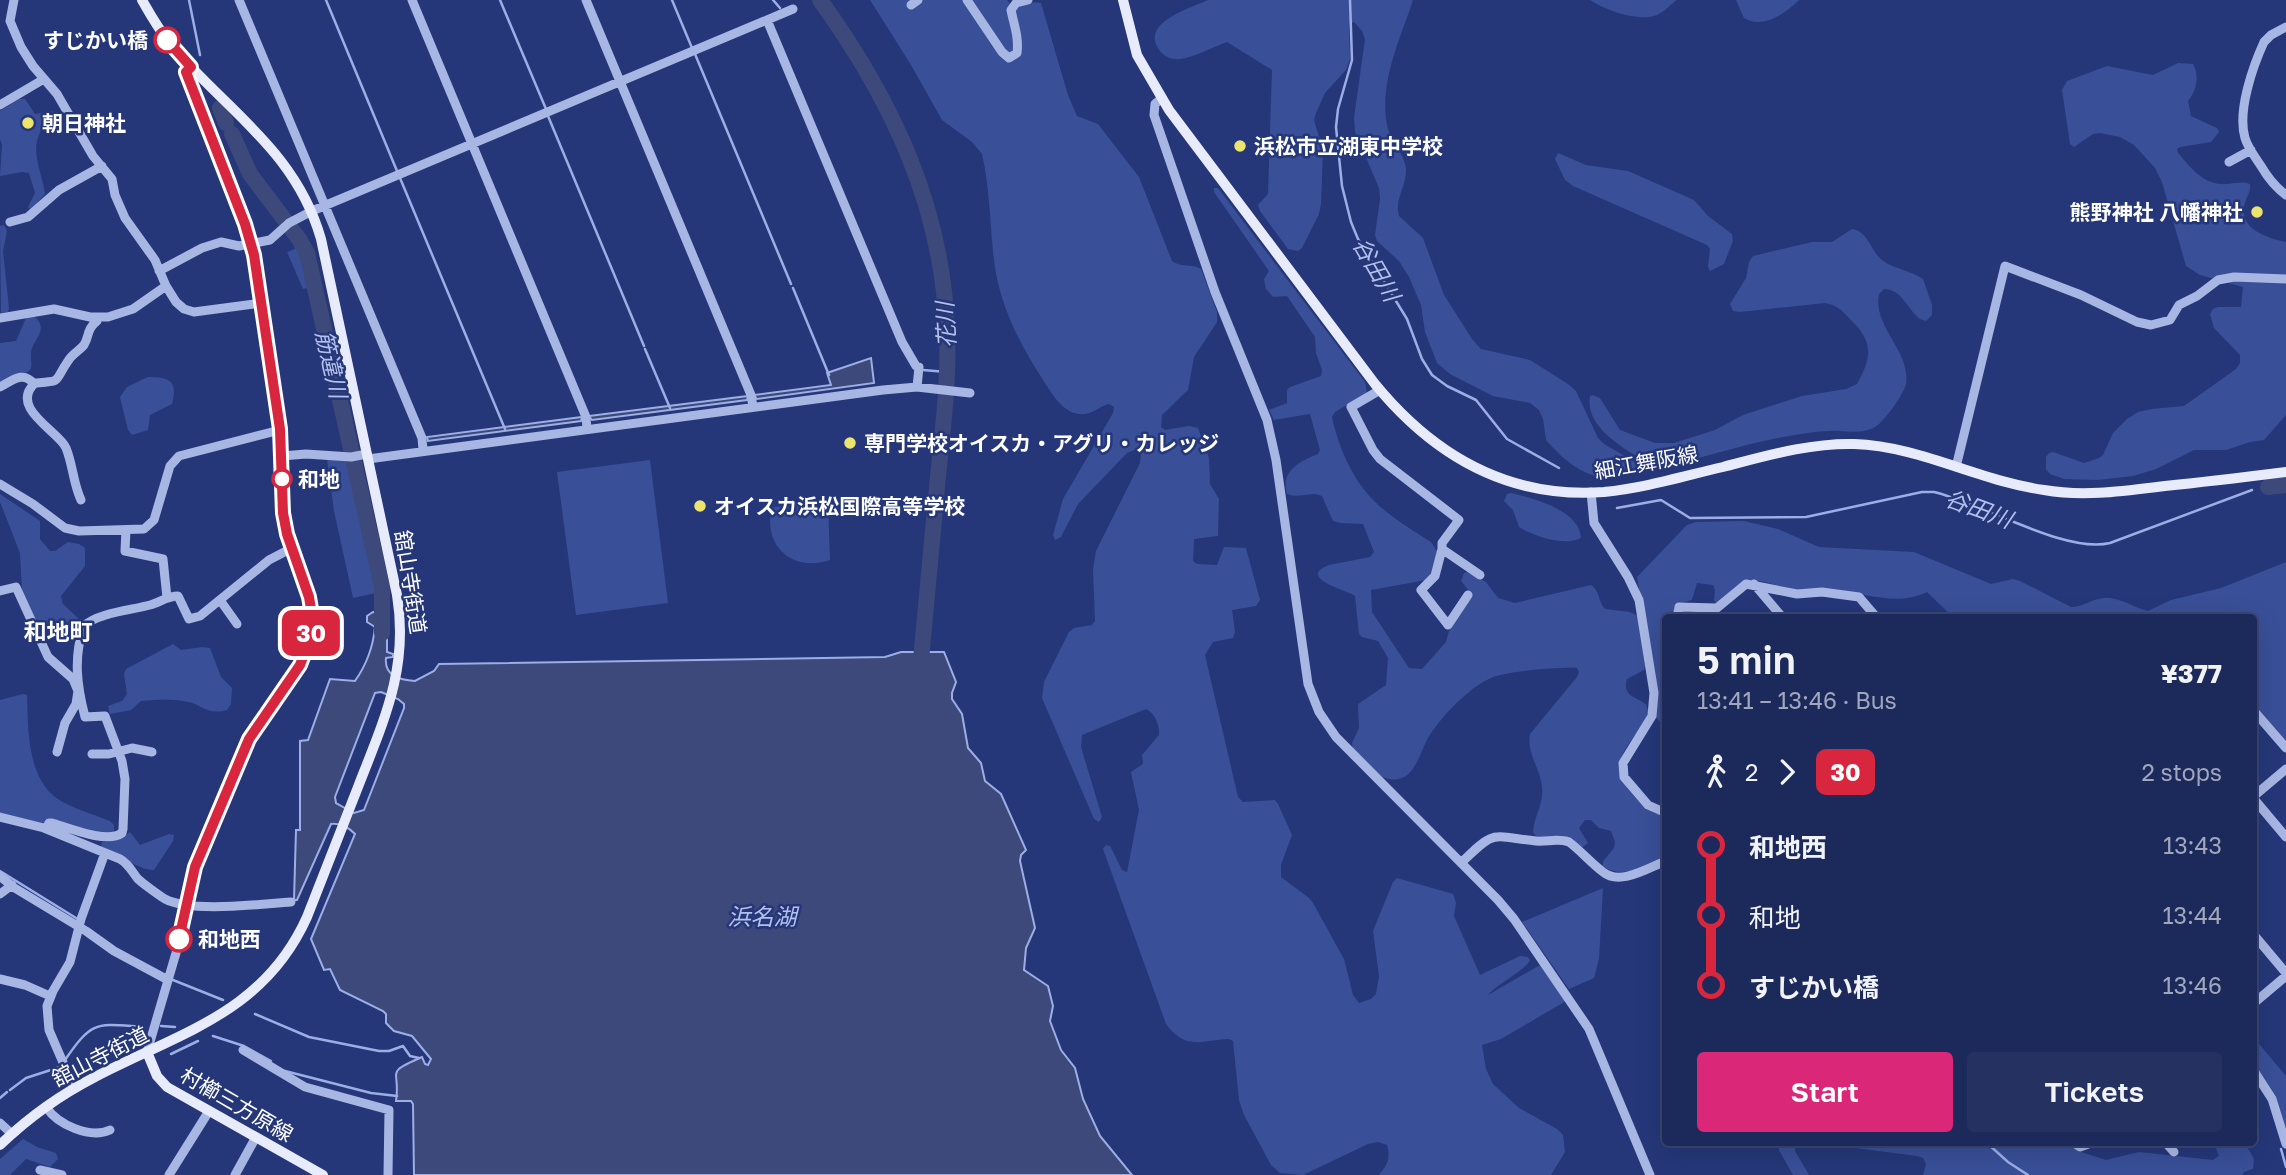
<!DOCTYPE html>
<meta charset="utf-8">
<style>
:root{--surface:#1c295b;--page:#253161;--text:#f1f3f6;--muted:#a0a6bb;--line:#3a4571;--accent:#db2777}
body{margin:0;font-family:"Golos Text","Noto Sans JP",sans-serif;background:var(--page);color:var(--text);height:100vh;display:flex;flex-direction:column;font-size:26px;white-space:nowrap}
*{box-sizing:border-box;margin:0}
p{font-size:23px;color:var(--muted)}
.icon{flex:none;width:38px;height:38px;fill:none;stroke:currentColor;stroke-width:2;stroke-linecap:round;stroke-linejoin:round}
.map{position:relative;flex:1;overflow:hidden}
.side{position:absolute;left:1662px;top:614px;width:595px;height:532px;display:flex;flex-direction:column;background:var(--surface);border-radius:7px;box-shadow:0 7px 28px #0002,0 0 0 2px var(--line)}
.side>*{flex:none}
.badge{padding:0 14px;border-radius:10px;font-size:24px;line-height:46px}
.map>.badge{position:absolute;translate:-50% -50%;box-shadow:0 0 0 4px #fff}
.legs{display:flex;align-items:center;gap:10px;height:77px;padding:0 35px;font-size:23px}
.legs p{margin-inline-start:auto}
.summary{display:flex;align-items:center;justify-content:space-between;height:119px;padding:0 35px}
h1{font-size:38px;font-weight:600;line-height:52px}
.button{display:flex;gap:14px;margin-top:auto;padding:14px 35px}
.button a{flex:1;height:80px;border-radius:7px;background:var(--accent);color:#fff;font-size:28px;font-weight:600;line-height:80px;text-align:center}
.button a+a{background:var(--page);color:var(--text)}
ul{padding:0 35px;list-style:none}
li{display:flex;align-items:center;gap:24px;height:70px;font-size:26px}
li i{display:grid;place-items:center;width:10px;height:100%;margin:0 9px;background:currentColor}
li i::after{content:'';width:18px;height:18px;margin:-9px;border:5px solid;border-radius:50%;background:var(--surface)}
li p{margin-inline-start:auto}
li:first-child i{background:linear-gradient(#0000 50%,currentColor 0)}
li:last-child i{background:linear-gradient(currentColor 50%,#0000 0)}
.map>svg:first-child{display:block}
.green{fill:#394f97}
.water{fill:#3c497a;stroke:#9caee4;stroke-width:2;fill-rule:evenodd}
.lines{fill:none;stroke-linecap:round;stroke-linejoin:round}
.stream{stroke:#9caee4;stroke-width:2.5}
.river{stroke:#3c497a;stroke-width:16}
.minor{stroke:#a8b6e4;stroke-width:9}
.major{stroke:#e7ebfc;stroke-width:10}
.line-1-casing{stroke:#fff;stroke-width:16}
.line-1{stroke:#d7263d;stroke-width:10}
.stop-1-dot{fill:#fff;stroke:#d7263d;stroke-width:3.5}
.poi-dot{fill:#ede46d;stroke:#253779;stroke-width:2.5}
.labels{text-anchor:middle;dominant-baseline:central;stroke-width:5;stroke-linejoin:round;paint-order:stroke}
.stop-label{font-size:21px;font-weight:bold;fill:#fff;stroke:#253779;text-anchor:start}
.poi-label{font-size:21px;font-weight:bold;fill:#fff;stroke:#253779;text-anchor:start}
.street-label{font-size:21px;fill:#fff;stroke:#253779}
.water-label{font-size:23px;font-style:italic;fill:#b3c0ec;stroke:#253779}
.neighbourhood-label{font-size:23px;font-weight:bold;fill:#fff;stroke:#253779}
</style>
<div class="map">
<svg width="2286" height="1175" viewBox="0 0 2286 1175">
<rect width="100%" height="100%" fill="#253779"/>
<path class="green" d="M870,0H1007L1011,5C1021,6 1031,0 1041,3L1068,95L1077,116L1098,124L1139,177L1172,261C1180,268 1192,263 1201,269L1217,312V322L1194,357L1188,390L1162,415L1161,427L1165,430L1189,426L1198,428L1209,458L1210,484L1219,499L1218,536L1194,539L1193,561L1197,564L1217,565L1224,547L1246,548L1260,600L1256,606L1232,610L1235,632L1233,638L1213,642L1205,655L1238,797L1243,802L1275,800L1278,804L1292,835L1281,865V877L1309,898L1313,903L1344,959L1353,995L1359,1003L1371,999L1376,994L1379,976L1373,931L1393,882L1397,878L1453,894L1456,903L1454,916L1480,975L1520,956L1528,957L1530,960C1526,970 1498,983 1488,995L1540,965L1566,1001L1501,1039L1482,1045L1486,1069L1493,1084L1519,1108L1557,1129L1563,1135L1565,1152L1551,1175H1379C1387,1165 1391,1159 1387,1145L1378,1142L1368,1144L1303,1175L1280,1173L1271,1165L1244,1115L1239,1100L1233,1041L1229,1039C1201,1040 1186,1051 1166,1024L1103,849L1106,845L1110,846L1122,870L1127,872L1139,810L1131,772L1143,764L1142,755L1159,735C1160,726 1155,713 1146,709L1082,735L1081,747L1102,817L1099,822L1094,819L1042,698L1044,682L1069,632L1074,628L1092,625L1095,621L1093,569L1096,551L1140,463L1141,452L1137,449L1127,453L1078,504L1061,537L1055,540L1053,535L1063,499L1113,413L1114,407L1109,404C1100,406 1094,413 1085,414C1065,416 1054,397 1045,383C1020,345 1000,307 994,261C990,226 990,189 982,154L972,142L942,120L911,65Z
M1208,0H1413C1400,40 1379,82 1387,125C1390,141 1405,154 1406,169C1407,185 1394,200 1399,216L1423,238L1444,295L1472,339L1481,349L1530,360L1568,384L1576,391L1598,438L1604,444L1632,460L1640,466L1641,471C1600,488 1573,471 1546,440L1543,419L1539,410L1530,403L1493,396L1450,374L1437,363L1425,332L1421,305L1409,277L1399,261L1377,241L1375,235L1380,199L1379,188L1355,132L1354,118L1365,39L1362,31L1354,22L1349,25L1350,59L1346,70L1325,93L1316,113L1314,120L1323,150L1321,204L1319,214L1302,248L1298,251L1288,249L1260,211L1258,205L1268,194L1272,70L1227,42C1213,47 1195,57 1180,59C1172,60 1165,57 1160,51C1138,23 1191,8 1208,0Z
M1590,0H1677C1670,5 1662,14 1654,16C1636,21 1605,10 1590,0Z
M1736,0H1799C1786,13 1763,30 1744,18Z
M2178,63L2193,64C2200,77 2196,91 2188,101L2191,116L2217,128L2219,132L2211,142L2180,147L2177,149L2178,153C2192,169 2204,186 2228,184C2236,183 2242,181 2250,184C2251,193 2246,197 2244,206C2240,230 2268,238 2286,242V415L2264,440L2250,442L2226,450H2194L2156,469L2133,476L2098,480L2064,479L2050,474L2046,469V457L2049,453L2053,452L2084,463L2099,458L2103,455L2113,433L2127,419L2138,412L2152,409L2184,406L2236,369L2240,363V355L2214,328L2210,314L2213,309L2218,307H2241L2243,287L2200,275L2186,266L2162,182L2155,168L2134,145L2120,137L2100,133L2093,134L2074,147L2070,144L2062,90L2067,81L2107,66L2153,75Z
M19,99H25L35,114L52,111L59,115L55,122L43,127C28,151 42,170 45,194L31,210L28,207L35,193L29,173L22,172L0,176L2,145L0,139V111Z
M1558,153L1586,165L1628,171L1694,200L1708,216L1732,234L1733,241L1724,264L1710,271L1708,267L1710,249L1707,245L1573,186L1565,180L1555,159Z
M1214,188H1218L1365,382L1367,393L1335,412L1332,417C1337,442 1350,473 1366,492C1382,512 1409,528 1431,542L1437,551L1432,574L1426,580L1371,590L1372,612L1409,668L1422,669L1446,642L1449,631L1470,598V592L1461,581L1464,573L1467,572L1486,582L1498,598L1515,603L1591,585C1600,590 1598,602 1605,609L1630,612L1638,616L1645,666L1644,670L1627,679C1622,696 1635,696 1646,704L1649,714C1632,747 1601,760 1634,796C1644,806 1651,814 1666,816V858C1643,866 1624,880 1602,866L1604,860L1614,848L1615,842L1611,831L1599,828L1591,820H1585L1579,828L1588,843L1583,847L1541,838L1536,836L1533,832C1534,817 1544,803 1542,788C1541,769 1526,753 1530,734L1577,677L1579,672L1577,668C1559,667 1507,671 1491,678C1469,687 1440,718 1428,738C1422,749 1417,768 1406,776C1398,781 1388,780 1381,776L1353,749L1352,743L1359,728L1358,704L1386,685L1388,658L1378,641L1362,637L1359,634L1355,596C1349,591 1295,578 1329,565L1370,557L1374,552L1363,524L1341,523L1333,521L1322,496C1310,491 1298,499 1287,494C1280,471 1300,461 1318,454L1320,450L1310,414L1274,420L1269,410L1287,403V390L1290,387L1321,376L1322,370L1316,353L1315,337L1287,296L1273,297L1266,289L1264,279L1269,271L1214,192Z
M4,225L7,231L3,251L9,308L8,312L1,313L0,226Z
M287,228L302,249L312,287L303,289L287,252L295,249Z
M1852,229C1868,231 1870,250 1882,260C1893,269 1910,270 1923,279L1932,305V315L1926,321L1920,319C1907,309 1902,289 1884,289L1879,294C1872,326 1911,351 1906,384C1904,394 1884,422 1875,427C1862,435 1842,430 1827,431C1771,435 1715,455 1660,468L1651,467C1630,450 1584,430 1590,396L1593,395L1600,398L1620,430L1655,443H1674L1715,430L1743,415L1802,396L1846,389L1857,384C1873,355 1873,341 1849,318C1842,310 1836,305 1825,303L1740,312L1733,311L1730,304L1746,278L1749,262L1753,256L1812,242H1832Z
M34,316C50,330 33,339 31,352C30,358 33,365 30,370C26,375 14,376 8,377L9,379L0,384V343L16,341L26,318Z
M148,377C170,377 178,381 172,404L150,415L148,430L132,435L128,430L120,397L127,387Z
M327,459L352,460L380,592L353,598L334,511Z
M650,460L668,603L576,615L557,472Z
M1511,493C1532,498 1580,510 1581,538C1564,547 1534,536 1519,527L1513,510L1504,501L1507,494Z
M0,494L40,521V539L50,551H55L68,542L79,544L85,548V566L61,596L63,604L80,620L79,626L54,631L44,622L35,619L22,590L20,553L0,502Z
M828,504L830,560C792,573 762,545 772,507Z
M1744,521L1778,529L1819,547L1914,552L1991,584L2013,579L2020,581L2071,607C2083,607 2092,599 2104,598C2118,596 2134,608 2148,611L2171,600L2221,588L2286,562V743L2257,707V685L2254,677V618H1954L1927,592C1896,607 1865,593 1832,589C1819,588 1806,592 1794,590C1780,587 1760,578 1746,581C1734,584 1726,598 1716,604L1714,600L1715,590L1713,585L1697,583L1692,600L1677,604L1674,618H1666V719L1660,722L1656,717L1657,693L1637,577L1687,525L1696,522Z
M173,644L181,650L202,647L210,648L221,677L232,688L231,704L227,710C206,716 202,703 183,701C170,699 155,700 141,701L131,710L110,714L108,706L122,701L127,694L124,674L126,669Z
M23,694L27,695C28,727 27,775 55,797C70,808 93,814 110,821L114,825V831L111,834L44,824L0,813V700Z
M130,832L140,845L169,834L174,835L173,841L154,870C142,871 113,853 101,846L102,842L119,840Z
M1603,888L1599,959L1594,978L1569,989L1522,922Z
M2254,1038L2286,1076V1130L2270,1088L2254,1063Z
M23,1139L37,1147L56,1153L58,1159L50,1167L26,1159L10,1175H0V1159Z
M1778,1143H1796L1795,1151L1809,1175H1793L1779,1150Z
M1817,1143H2069L2078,1151L2106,1160L2139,1152L2213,1160L2219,1156L2214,1143H2245L2254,1159L2253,1169L2244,1172L2242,1175H1923L1926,1164L1923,1158L1917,1156Z"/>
<path class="water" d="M871,358L874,383L757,399L754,395L831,385L827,373Z
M748,396L747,400L592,420L589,416Z
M582,417L581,421L428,441L427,437Z
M373,612L387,613V652L393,654V657L386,658C384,676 400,680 415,681L434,671L439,664L885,657L901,652H944L956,682L952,693V699L962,714L968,748L981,763L985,781L1001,794L1026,850L1021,855L1020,861L1035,928L1026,948L1024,970L1048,986L1053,1006L1050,1021L1061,1050L1075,1068L1083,1099L1100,1136L1132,1175H414L413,1104L411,1101H396C401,1069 383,1074 422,1057L425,1064L428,1065L431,1059L412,1036L394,1031L386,1023V1014L383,1011L340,990L330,969L324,970L311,939L355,834C348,827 341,823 331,824L297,900H294L296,830H300V741L308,740L330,679L355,681C367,664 373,648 375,627L367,622V616ZM381,692L398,699L404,704V708L364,810L354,813L336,803L335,797L375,693Z"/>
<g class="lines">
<path class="stream" d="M189,0L200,55
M326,0L397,171
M500,0L546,109
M672,0L692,48
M773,0L780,8
M1350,0L1352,60L1338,109L1336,127L1342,186L1351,222L1358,239L1407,319L1422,359L1432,375L1447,386L1476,400L1507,439L1559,468
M695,54L791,284
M548,116L644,346
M400,178L505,429
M793,288L829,375
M645,349L670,408
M923,370L947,372
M1617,508L1661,500L1690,518L1806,517L1922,492H1934C1982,503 2065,554 2110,543L2252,490
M0,871L76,918
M173,980L223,1000
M255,1014L309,1037L379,1051H389L403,1046L410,1056L419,1058
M161,1026L175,1027
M213,1036L244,1046L271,1061
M171,1054L198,1041
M65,1060C93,1019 97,1024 144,1027
M285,1071L371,1093L397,1096
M10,1090L26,1078L60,1067
M0,1098L7,1092
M1987,1143L2008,1162L2028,1175
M2281,1149L2286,1167"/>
<path class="river" d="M820,0C892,100 943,207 947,332C949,380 943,428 938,476C932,541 926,606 920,671
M220,108L226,123
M232,134L250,174L299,239L307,253L382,587V633
M2268,487L2286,485"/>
<path class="minor" d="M14,0L10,21L21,47L33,66L57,94L93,156L112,179L115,195L125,218L155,260L166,286L176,302L184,309L194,312L261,303
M239,0L422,438L423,450
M412,0L586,417L587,429
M586,0L751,395L753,407
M967,0L1002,52L1009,58L1017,53C1019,37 1014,25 1011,10L1016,3L1028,0
M911,5L918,0
M767,20L902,342L916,366L919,367L917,387
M2286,27L2271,35L2264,42C2253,66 2237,111 2245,138C2248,148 2255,157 2261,166C2268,178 2275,187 2286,195
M1162,98L1155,104L1154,115L1215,292L1267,420L1276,460L1308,684L1319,712L1336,737L1498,900L1514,919L1589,1029L1650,1175
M0,105L44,79
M2229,162L2251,150
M10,222L28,217L59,190L102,166
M159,271L202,248L221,242L239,246L270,240L289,223L312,211L793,9
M0,318L54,309L90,317H108L133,309L166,286
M0,387C12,381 23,370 34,384
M1380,390L1351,407L1373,450L1380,459L1459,520L1442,543V549L1480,575
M282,456L306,454L351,457L367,454
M368,459L883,390L917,387L970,393
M1956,467L2005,266L2081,295L2137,322L2151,325L2170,320L2179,305L2197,296L2218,280L2234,277L2286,279
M0,484L33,504L65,528L79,531L144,529L154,520L170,466L179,456L280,430
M1591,492L1594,523L1628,577L1639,600L1654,693L1652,716L1623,763L1624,777L1648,805L1666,813
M81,500C73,483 73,465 66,448C60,432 8,408 35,383C63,381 53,383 68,361C72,354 79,351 84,345C90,335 86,330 97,321V318
M126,530L125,551L163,559L167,598
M1442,549L1435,576L1421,590L1448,625L1468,595
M1754,584L1783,618
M0,591L16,587L48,657L73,679L78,691L76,704L65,723L57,752
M220,600L237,624
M1677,618L1679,607L1717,608L1746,584L1797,594L1822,592L1859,597L1877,618
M2254,711L2286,748
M92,754H109L132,748L152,752
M2254,796L2286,769
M2254,799L2286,837
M0,817L44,828L120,859C129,864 132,872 138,879C142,883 160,896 165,899C192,913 259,904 291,902
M46,829L49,823H52C69,828 107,844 122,833L123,829L125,779L122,761L105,716L85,717C77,686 73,657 84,626C97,613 132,610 150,605C160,602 168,596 178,596L189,619L200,616L269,560L292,548
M1461,863C1496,829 1489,836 1536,841C1547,842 1558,838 1569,842C1581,851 1591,863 1603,872C1620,886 1648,868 1666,861
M0,876L13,887L86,931L114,951L168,980
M0,894L12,885
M2254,935L2286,973
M0,979L25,985L50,996
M2254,1003L2286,976
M243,1050L305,1087L389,1110L388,1175
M147,1052L176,953L195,867L249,739L300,665L308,644L312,622L309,597L287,534L283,513L279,424L254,255L245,224L186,72L191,67
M2254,1071L2272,1099L2286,1144
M74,1088L49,1030L47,1006L53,991L70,962L81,919L105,853
M46,1107C58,1125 90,1139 110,1130
M0,1123L12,1134
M2074,1143L2080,1147L2091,1143
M2166,1143L2174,1152
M40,1170L62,1175
M169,1175L209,1111
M235,1175L256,1137"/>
<path class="major" d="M1123,0L1137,55L1169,110L1375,384C1434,456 1509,499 1604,492C1645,488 1684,476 1723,467C1766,456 1809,443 1854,444C1920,446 1979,481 2044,490C2084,497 2124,491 2165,486C2205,482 2246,477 2286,472
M147,1052L157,1076L167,1087L323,1175
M0,1145C28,1118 60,1095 95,1077C181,1032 264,1013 307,917C324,874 341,830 358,787C384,720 409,668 397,595L321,239C296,151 227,111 171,45C160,31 151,16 142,0"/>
</g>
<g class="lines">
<defs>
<path id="line-1" d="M167,40L191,67L186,72L245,224L254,255L280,429L283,513L287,534L309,597L312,615L308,644L300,665L249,739L195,867L179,939"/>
</defs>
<use href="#line-1" class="line-1-casing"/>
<use href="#line-1" class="line-1"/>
</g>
<g class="stop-1-dot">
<circle cx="167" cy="40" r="12"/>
<circle cx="282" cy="479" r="9"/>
<circle cx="179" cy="939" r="12"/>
</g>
<g class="poi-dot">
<circle cx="28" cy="123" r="7"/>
<circle cx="1240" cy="146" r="7"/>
<circle cx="2257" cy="212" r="7"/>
<circle cx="850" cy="443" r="7"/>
<circle cx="700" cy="506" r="7"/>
</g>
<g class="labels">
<g class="stop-label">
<text x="148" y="40" text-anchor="end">すじかい橋</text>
<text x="298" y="479">和地</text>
<text x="198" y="939">和地西</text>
</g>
<g class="poi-label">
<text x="42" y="123">朝日神社</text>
<text x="1254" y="146">浜松市立湖東中学校</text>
<text x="2243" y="212" text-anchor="end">熊野神社 八幡神社</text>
<text x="864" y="443">専門学校オイスカ・アグリ・カレッジ</text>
<text x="714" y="506">オイスカ浜松国際高等学校</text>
</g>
<g class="street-label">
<text transform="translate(1646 462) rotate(-10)">細江舞阪線</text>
<text transform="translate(411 582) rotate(81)">舘山寺街道</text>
<text transform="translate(100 1056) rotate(-27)">舘山寺街道</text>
<text transform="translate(237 1104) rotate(30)">村櫛三方原線</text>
</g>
<g class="water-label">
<text transform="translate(1377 269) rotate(60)">谷田川</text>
<text transform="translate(945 325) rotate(-93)">花川</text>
<text transform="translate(332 364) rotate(77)">筋違川</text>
<text transform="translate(1979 508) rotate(20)">谷田川</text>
<text x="762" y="916">浜名湖</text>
</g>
<g class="neighbourhood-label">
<text x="58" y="631">和地町</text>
</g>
</g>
</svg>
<b class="badge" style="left:311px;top:633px;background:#d7263d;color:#fff">30</b>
<section class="side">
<div class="summary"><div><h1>5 min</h1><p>13:41 – 13:46 · Bus</p></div><b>¥377</b></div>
<div class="legs"><svg class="icon" aria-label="walk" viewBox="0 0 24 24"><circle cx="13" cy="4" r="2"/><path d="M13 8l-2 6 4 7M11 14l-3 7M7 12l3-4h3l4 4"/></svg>2<svg class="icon" aria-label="forward" viewBox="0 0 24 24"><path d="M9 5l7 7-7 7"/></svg><b class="badge" style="background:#d7263d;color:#fff">30</b><p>2 stops</p></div>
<ul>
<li><i style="color:#d7263d"></i><b>和地西</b><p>13:43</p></li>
<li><i style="color:#d7263d"></i><span>和地</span><p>13:44</p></li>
<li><i style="color:#d7263d"></i><b>すじかい橋</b><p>13:46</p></li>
</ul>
<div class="button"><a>Start</a><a>Tickets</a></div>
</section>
</div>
